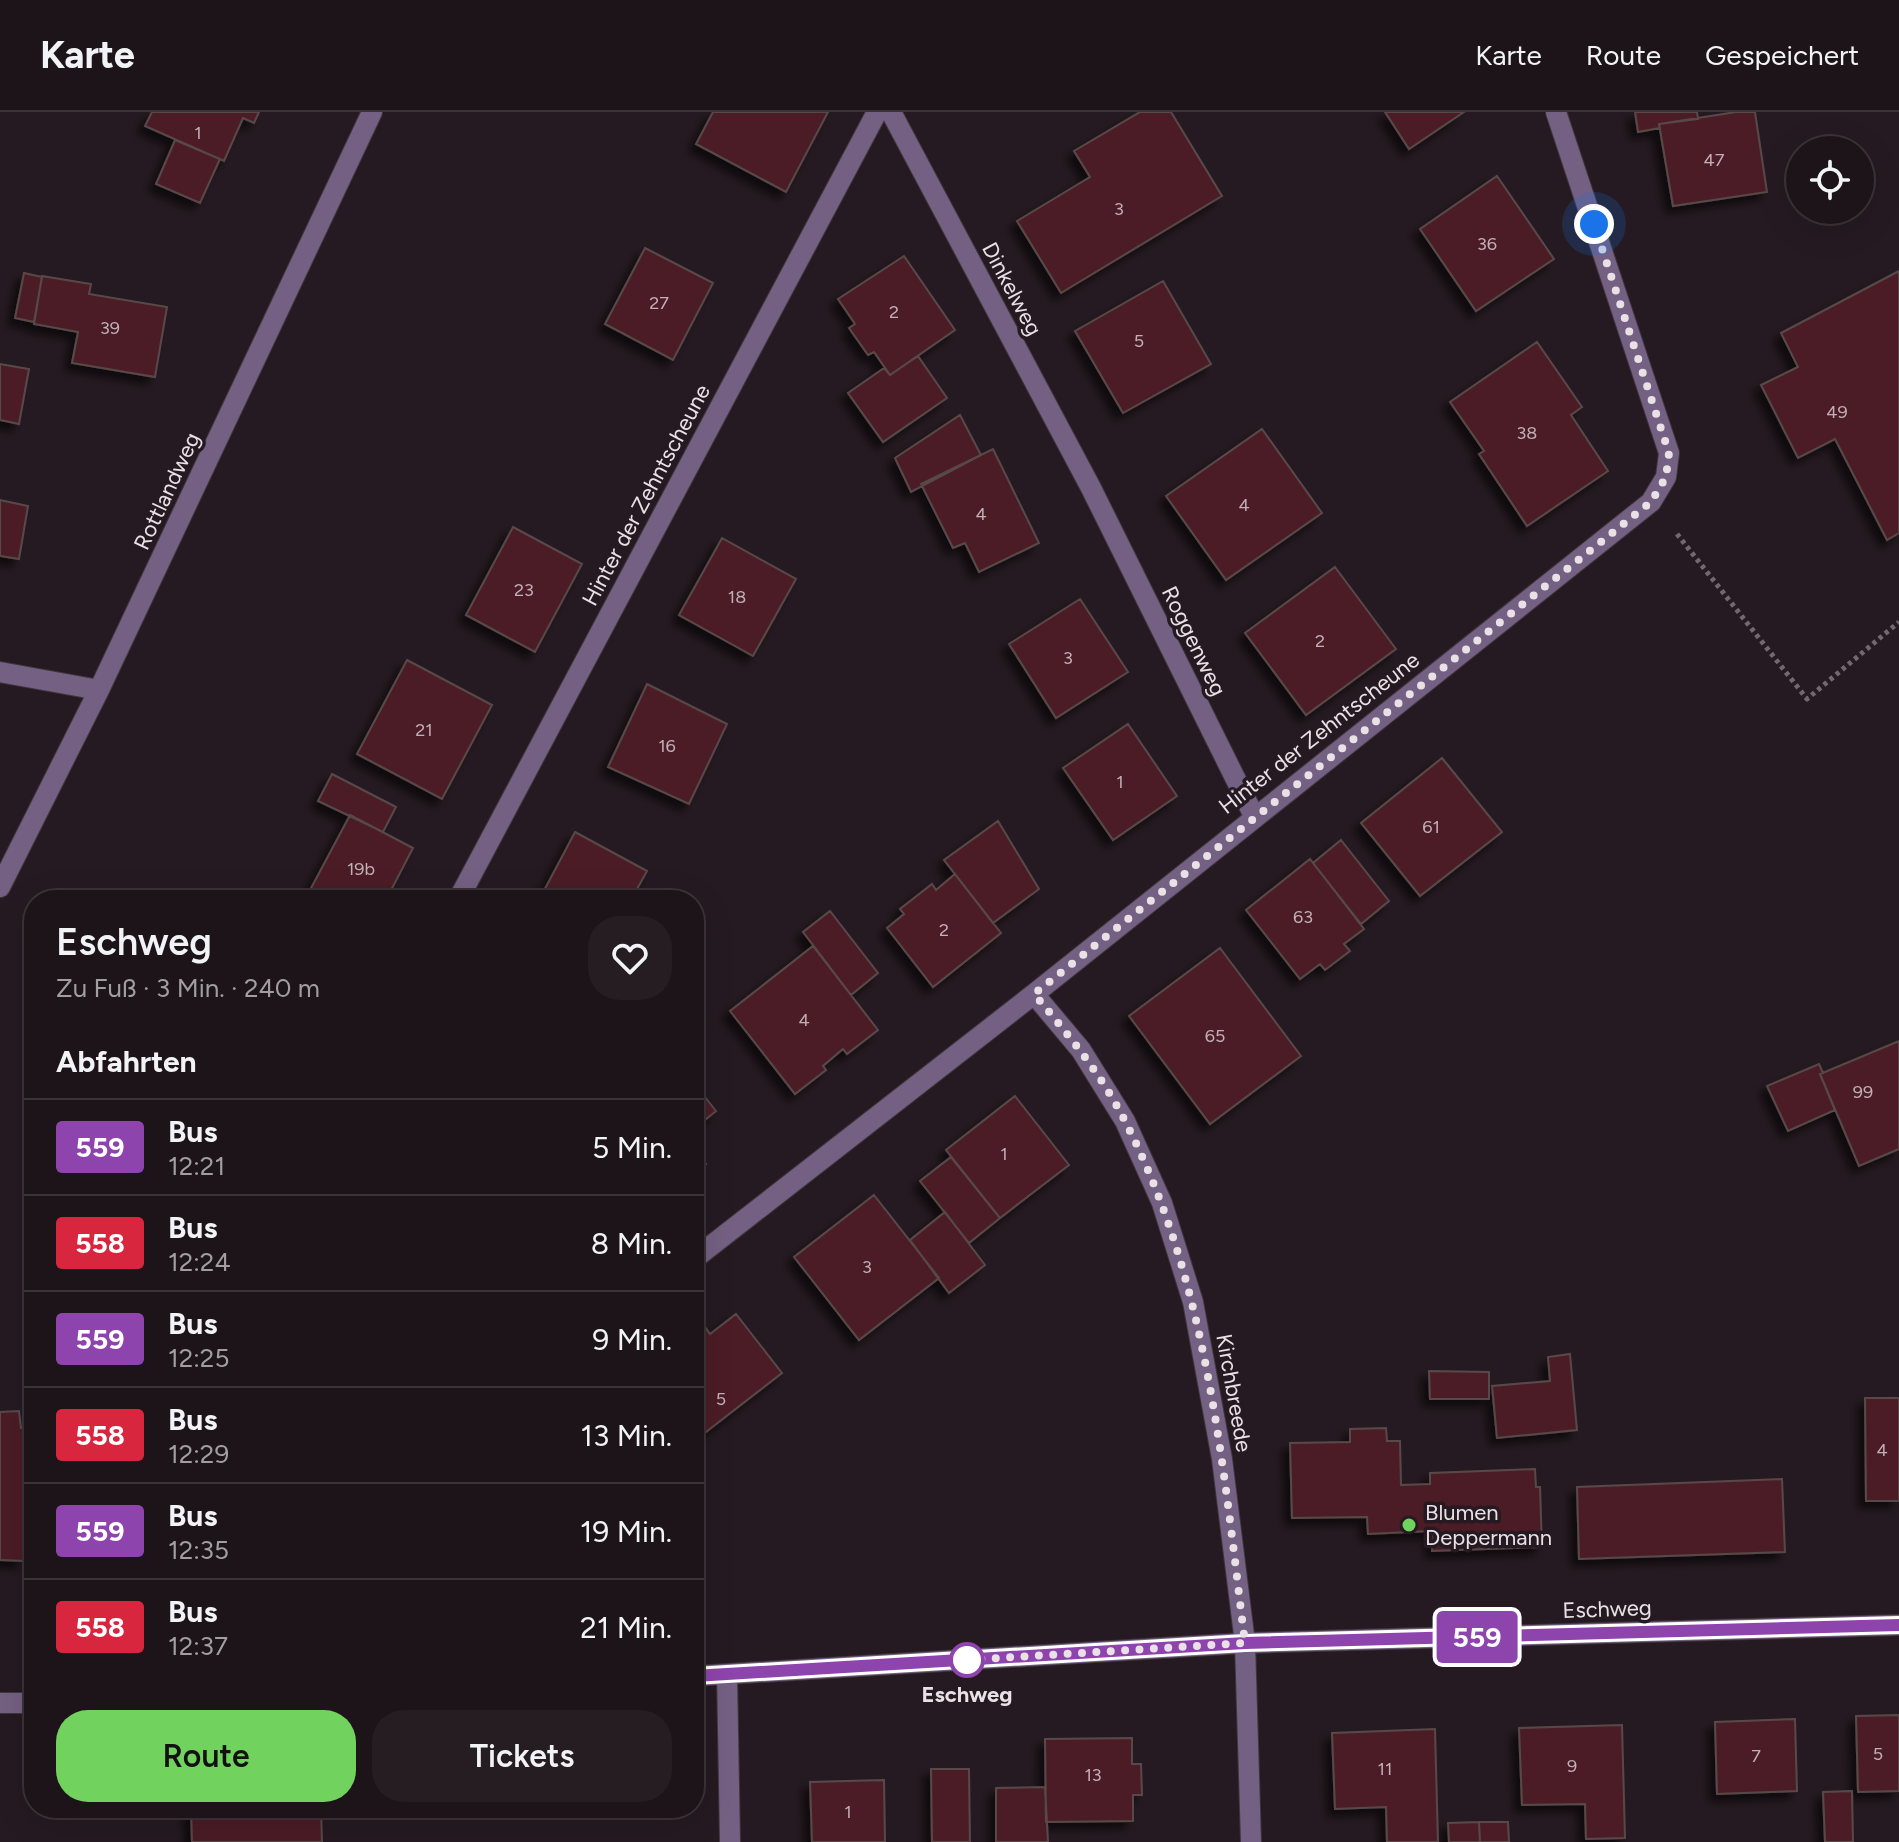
<!DOCTYPE html>
<html lang="de">
<meta charset="utf-8">
<style>
:root{--surface:#1c1419;--page:#251d22;--text:#f1f3f6;--muted:#a09ea2;--line:#3a3338;--accent:#72d25e}
body{margin:0;font-family:Figtree,sans-serif;background:var(--page);color:var(--text);height:100vh;display:flex;flex-direction:column;font-size:30px;white-space:nowrap}
*{box-sizing:border-box;margin:0}
p{font-size:26px;color:var(--muted)}
.icon{flex:none;width:44px;height:44px;fill:none;stroke:currentColor;stroke-width:2;stroke-linecap:round;stroke-linejoin:round}
.map{position:relative;flex:1;overflow:hidden}
.panel{position:absolute;left:24px;top:778px;width:680px;height:928px;display:flex;flex-direction:column;background:var(--surface);border-radius:32px;box-shadow:0 8px 32px #0002,0 0 0 2px var(--line)}
.panel>*{flex:none}
.badge{padding:0 16px;border-radius:6px;font-size:28px;line-height:52px}
.tools{position:absolute;left:1786px;top:24px;display:grid;gap:16px}
.tools a{display:grid;place-items:center;width:88px;height:88px;border-radius:50%;background:var(--surface);box-shadow:0 8px 32px #0002,0 0 0 2px var(--line);font-size:40px}
.you{position:absolute;width:40px;height:40px;margin:-20px;border:6px solid #fff;border-radius:50%;background:#1a73e8;box-shadow:0 0 0 12px #1a73e833}
.map>.badge{position:absolute;translate:-50% -50%;box-shadow:0 0 0 4px #fff}
h2{padding:0 32px;font-size:30px;line-height:72px}
.round{display:grid;place-items:center;flex:none;width:84px;height:84px;border-radius:32px;background:var(--page)}
.head{display:flex;align-items:center;justify-content:space-between;height:136px;padding:0 32px}
h1{font-size:38px;font-weight:600;line-height:60px}
.primary-button{display:flex;gap:16px;margin-top:auto;padding:16px 32px}
.primary-button a{flex:1;height:92px;border-radius:32px;background:var(--accent);color:#111;font-size:32px;font-weight:600;line-height:92px;text-align:center}
.primary-button a+a{background:var(--page);color:var(--text)}
ul{padding:0;list-style:none}
li{display:flex;align-items:center;gap:24px;height:96px;padding:0 32px;border-top:2px solid var(--line)}
li div{flex:1}
li b{display:block;font-size:30px}
li em{font-style:normal}
li .badge{min-width:88px;font-weight:700;text-align:center}
header{display:flex;align-items:center;gap:48px;box-sizing:border-box;height:112px;padding:0 40px;background:var(--surface);border-bottom:2px solid var(--line)}
header strong{font-size:38px}
nav{display:flex;gap:44px;margin-inline-start:auto;font-size:28px}
.map>svg:first-child{display:block}
.building{fill:#4c1f25;stroke:#59494a;stroke-width:2;filter:url(#shadow)}
.lines{fill:none;stroke-linecap:round;stroke-linejoin:round}
.minor-casing{stroke:#41363d;stroke-width:22}
.path{stroke:#72686e;stroke-width:5;stroke-dasharray:4 4;stroke-linecap:butt}
.minor{stroke:#746082;stroke-width:20}
.line-casing{stroke:#fff;stroke-width:18}
.line{stroke:#8e44ad;stroke-width:12}
.walk{stroke:#eae1e6;stroke-width:8;stroke-dasharray:0 14.4}
.poi-dot{fill:#72d25e;stroke:#251a21;stroke-width:3}
.stop-dot{fill:#fff;stroke:#8e44ad;stroke-width:4}
.labels{text-anchor:middle;dominant-baseline:central;stroke-width:7;stroke-linejoin:round;paint-order:stroke}
.number-label{font-size:18px;fill:#c2b0b6}
.street-label{font-size:22px;fill:#eae1e6;stroke:#251a21}
.poi-label{font-size:22px;fill:#eae1e6;stroke:#251a21;text-anchor:start}
.stop-label{font-size:22px;font-weight:bold;fill:#eae1e6;stroke:#251a21}
</style>
<header>
<strong>Karte</strong>
<nav><a>Karte</a><a>Route</a><a>Gespeichert</a></nav>
</header>
<div class="map">
<svg width="1899" height="1730" viewBox="0 0 1899 1730">
<defs>
<filter id="shadow"><feDropShadow dx="-7" dy="7" stdDeviation="4" flood-color="#0009"/></filter>
</defs>
<rect width="100%" height="100%" fill="#251a21"/>
<path class="building" d="M152,0H259L254,11L243,6L224,49L145,14Z
M713,0H828L786,80L696,32Z
M1140,0H1171L1222,84L1061,181L1017,109L1090,65L1074,39Z
M1385,0H1464L1409,37Z
M1635,0H1697L1698,7L1659,12L1660,16L1638,20Z
M1736,0H1755L1767,80L1673,94L1659,12Z
M175,28L220,47L200,91L156,72Z
M1497,64L1554,147L1476,199L1420,117Z
M645,136L713,171L673,248L605,212Z
M904,144L955,218L890,263L874,240L868,243L849,216L855,212L838,187Z
M1899,159V421L1887,428L1835,327L1798,346L1761,273L1798,255L1781,221Z
M24,161L42,165L34,210L15,206Z
M42,164L91,172L89,182L167,195L155,265L72,251L78,220L34,212Z
M1163,169L1211,252L1123,301L1075,219Z
M1537,230L1582,295L1571,303L1608,359L1527,414L1479,342L1484,339L1450,290Z
M918,244L947,286L883,330L848,281L884,256L890,263Z
M0,252L29,257L19,312L0,308Z
M960,303L981,343L911,380L895,346Z
M1262,317L1322,401L1226,468L1166,384Z
M993,337L1039,431L979,460L965,431L953,436L921,372Z
M0,388L28,394L19,447L0,444Z
M513,415L582,452L535,540L466,503Z
M722,426L796,467L753,544L679,503Z
M1335,455L1396,537L1306,603L1245,521Z
M1080,487L1128,560L1056,606L1009,532Z
M407,548L492,593L442,687L357,642Z
M647,572L727,612L689,692L608,655Z
M1128,612L1177,684L1113,728L1063,656Z
M1442,646L1502,720L1420,784L1361,711Z
M332,662L396,695L383,720L318,689Z
M350,703L413,736L386,788H330L310,778Z
M998,709L1039,777L993,811L944,748Z
M575,720L647,759L631,788H539Z
M1341,728L1389,789L1361,812L1313,751Z
M1310,747L1364,817L1344,832L1350,839L1325,858L1320,852L1300,867L1246,798Z
M955,762L1001,821L933,875L887,816L904,802L900,797L932,772L936,778Z
M830,799L878,861L851,883L803,820Z
M813,834L878,918L847,942L843,937L823,954L826,958L795,982L730,899Z
M1220,836L1301,944L1210,1012L1129,904Z
M1899,929V1037L1859,1054L1820,962Z
M1819,952L1823,961L1820,962L1835,998L1788,1019L1767,974Z
M694,971L716,999L694,1017Z
M1015,984L1069,1053L1000,1106L946,1038Z
M694,1036L706,1052L694,1061Z
M951,1045L1000,1106L969,1131L920,1069Z
M874,1083L939,1166L859,1228L794,1145Z
M945,1100L985,1153L949,1181L910,1128Z
M736,1202L782,1261L702,1323L694,1312V1223L705,1215L710,1222Z
M1570,1242L1577,1318L1497,1326L1492,1274L1550,1269L1548,1245Z
M1429,1259L1489,1260V1287H1430Z
M1865,1286H1899V1389H1866Z
M19,1299L21,1316H34V1435L24,1436V1449L0,1448V1300Z
M1386,1316L1387,1329H1400L1401,1373L1430,1372V1361L1535,1357L1536,1375H1540L1542,1435L1432,1439V1419L1368,1422L1367,1405L1292,1406L1290,1331L1350,1330V1317Z
M1782,1367L1785,1440L1579,1447L1577,1375Z
M1899,1603V1679L1858,1680L1856,1604Z
M1795,1607L1797,1679L1717,1682L1715,1610Z
M1622,1613L1625,1726L1586,1727L1585,1692L1522,1693L1519,1616Z
M1435,1617L1438,1730H1387L1386,1695L1335,1697L1332,1621Z
M1132,1626V1652H1141L1142,1683H1133V1709L1046,1710L1045,1627Z
M931,1657H969L970,1730H932Z
M884,1668L885,1730H812L810,1670Z
M1045,1675L1048,1730H996V1676Z
M1852,1679L1853,1730H1825L1823,1680Z
M191,1696H321L322,1730H192Z
M1479,1710L1480,1730H1449L1448,1711Z
M1479,1710H1508L1509,1730H1480Z"/>
<g class="lines">
<defs>
<path id="minor" d="M891,0L1091,376L1254,704
M0,560L99,578
M0,775L99,578L372,0
M458,788L877,0
M1034,882L1081,938L1125,1009L1162,1091L1193,1190L1222,1347L1245,1531L1251,1730
M694,1147L1034,882L1651,390L1666,365L1669,341L1556,0
M727,1562L730,1730
M694,1564L1245,1531L1899,1513
M0,1591H34"/>
</defs>
<use href="#minor" class="minor-casing"/>
<path class="path" d="M1677,422L1807,587L1899,510"/>
<use href="#minor" class="minor"/>
</g>
<g class="lines">
<defs>
<path id="line" d="M694,1564L1245,1531L1899,1513"/>
</defs>
<use href="#line" class="line-casing"/>
<use href="#line" class="line"/>
<path class="walk" d="M967,1548L1245,1531C1223,1355 1208,1171 1126,1011C1102,963 1068,922 1034,882L1651,390L1666,365L1669,341L1594,112"/>
</g>
<circle class="poi-dot" cx="1409" cy="1413" r="8"/>
<circle class="stop-dot" cx="967" cy="1548" r="16"/>
<g class="labels">
<g class="number-label">
<text x="198" y="21">1</text>
<text x="1714" y="48">47</text>
<text x="1119" y="97">3</text>
<text x="1487" y="132">36</text>
<text x="659" y="191">27</text>
<text x="894" y="200">2</text>
<text x="110" y="216">39</text>
<text x="1139" y="229">5</text>
<text x="1837" y="300">49</text>
<text x="1527" y="321">38</text>
<text x="1244" y="393">4</text>
<text x="981" y="402">4</text>
<text x="524" y="478">23</text>
<text x="737" y="485">18</text>
<text x="1320" y="529">2</text>
<text x="1068" y="546">3</text>
<text x="424" y="618">21</text>
<text x="667" y="634">16</text>
<text x="1120" y="670">1</text>
<text x="1431" y="715">61</text>
<text x="361" y="757">19b</text>
<text x="1303" y="805">63</text>
<text x="944" y="818">2</text>
<text x="804" y="908">4</text>
<text x="1215" y="924">65</text>
<text x="1863" y="980">99</text>
<text x="1004" y="1042">1</text>
<text x="867" y="1155">3</text>
<text x="721" y="1287">5</text>
<text x="1882" y="1338">4</text>
<text x="1878" y="1642">5</text>
<text x="1756" y="1644">7</text>
<text x="1572" y="1654">9</text>
<text x="1385" y="1657">11</text>
<text x="1093" y="1663">13</text>
<text x="848" y="1700">1</text>
</g>
<g class="street-label">
<text transform="translate(1012 177) rotate(62)">Dinkelweg</text>
<text transform="translate(167 379) rotate(-65)">Rottlandweg</text>
<text transform="translate(646 383) rotate(-62)">Hinter der Zehntscheune</text>
<text transform="translate(1194 529) rotate(64)">Roggenweg</text>
<text transform="translate(1319 621) rotate(-38)">Hinter der Zehntscheune</text>
<text transform="translate(1234 1281) rotate(80)">Kirchbreede</text>
<text transform="translate(1607 1497) rotate(-2)">Eschweg</text>
</g>
<g class="poi-label">
<text x="1425" y="1400">Blumen<tspan x="1425" dy="25">Deppermann</tspan></text>
</g>
<g class="stop-label">
<text x="967" y="1582">Eschweg</text>
</g>
</g>
</svg>
<div class="tools">
<a><svg class="icon" aria-label="locate" viewBox="0 0 24 24"><circle cx="12" cy="12" r="6"/><path d="M12 2v4M12 18v4M2 12h4M18 12h4"/></svg></a>
</div>
<div class="you" style="left:1594px;top:112px"></div>
<b class="badge" style="left:1477px;top:1525px;background:#8e44ad;color:#fff">559</b>
<section class="panel">
<div class="head"><div><h1>Eschweg</h1><p>Zu Fuß · 3 Min. · 240 m</p></div><a class="round"><svg class="icon" aria-label="heart" viewBox="0 0 24 24"><path d="M12 20l-8-8c-3-5 5-10 8-4 3-6 11-1 8 4z"/></svg></a></div>
<h2>Abfahrten</h2>
<ul>
<li><span class="badge" style="background:#8e44ad;color:#fff">559</span><div><b>Bus</b><p>12:21</p></div><em>5 Min.</em></li>
<li><span class="badge" style="background:#d7263d;color:#fff">558</span><div><b>Bus</b><p>12:24</p></div><em>8 Min.</em></li>
<li><span class="badge" style="background:#8e44ad;color:#fff">559</span><div><b>Bus</b><p>12:25</p></div><em>9 Min.</em></li>
<li><span class="badge" style="background:#d7263d;color:#fff">558</span><div><b>Bus</b><p>12:29</p></div><em>13 Min.</em></li>
<li><span class="badge" style="background:#8e44ad;color:#fff">559</span><div><b>Bus</b><p>12:35</p></div><em>19 Min.</em></li>
<li><span class="badge" style="background:#d7263d;color:#fff">558</span><div><b>Bus</b><p>12:37</p></div><em>21 Min.</em></li>
</ul>
<div class="primary-button"><a>Route</a><a>Tickets</a></div>
</section>
</div>
